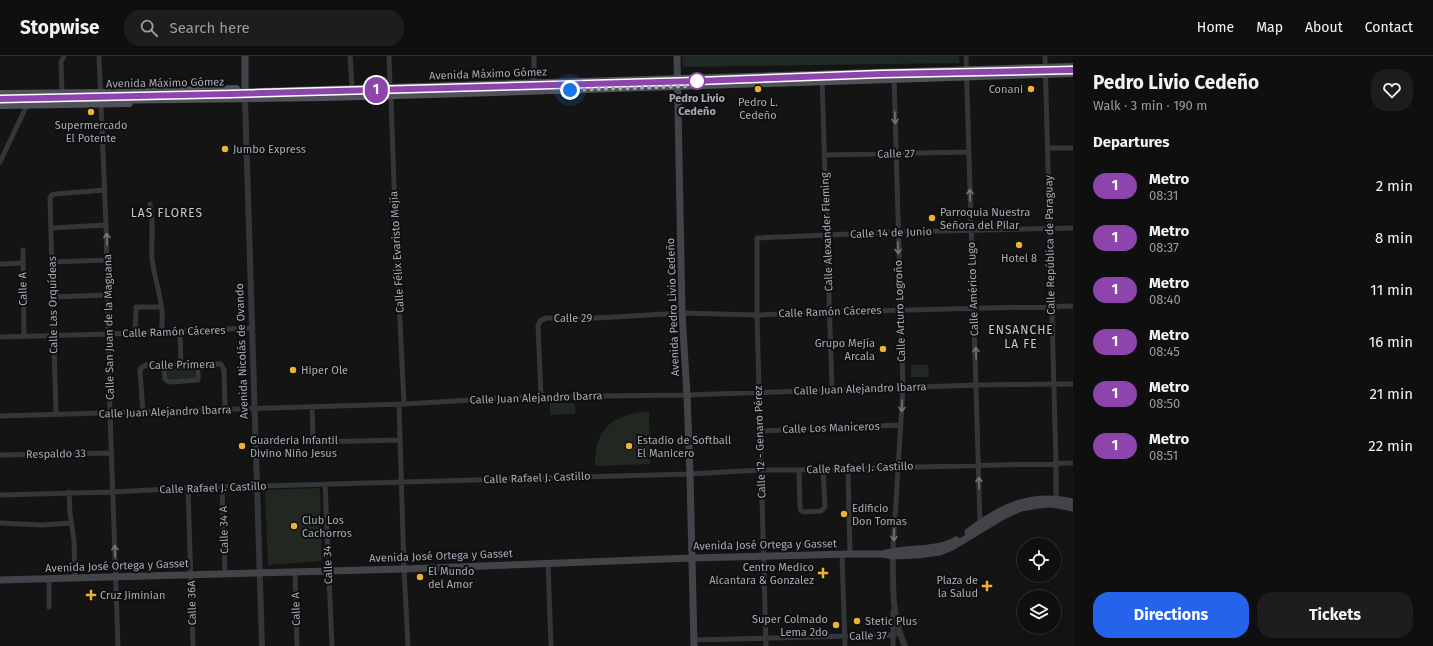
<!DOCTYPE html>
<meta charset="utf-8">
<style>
:root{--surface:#0f0f10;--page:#1d1d1e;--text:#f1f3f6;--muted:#9b9c9f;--line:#2f2f30;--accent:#2563eb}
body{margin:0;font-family:"Fira Sans",sans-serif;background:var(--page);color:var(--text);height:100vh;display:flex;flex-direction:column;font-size:15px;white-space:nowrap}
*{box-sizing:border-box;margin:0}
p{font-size:13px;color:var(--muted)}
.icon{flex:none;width:22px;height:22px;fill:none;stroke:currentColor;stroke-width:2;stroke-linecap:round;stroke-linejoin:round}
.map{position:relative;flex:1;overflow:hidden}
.details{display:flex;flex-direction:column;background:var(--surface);width:360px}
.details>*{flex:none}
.badge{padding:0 8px;border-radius:13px;font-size:14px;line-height:26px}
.buttons{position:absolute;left:1017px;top:482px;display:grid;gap:8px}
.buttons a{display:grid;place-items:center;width:44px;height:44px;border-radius:50%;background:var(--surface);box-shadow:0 2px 6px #0003,0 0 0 1px var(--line);font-size:20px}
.you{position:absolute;width:20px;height:20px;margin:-10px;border:3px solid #fff;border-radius:50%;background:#1a73e8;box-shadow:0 0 0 6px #1a73e833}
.map>.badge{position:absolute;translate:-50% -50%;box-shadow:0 0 0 2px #fff}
h2{padding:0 20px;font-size:15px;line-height:36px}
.round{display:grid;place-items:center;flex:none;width:42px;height:42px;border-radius:16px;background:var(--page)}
.summary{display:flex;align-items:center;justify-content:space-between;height:68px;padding:0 20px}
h1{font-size:19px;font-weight:700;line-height:30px}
.action{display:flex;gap:8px;margin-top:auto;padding:8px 20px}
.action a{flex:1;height:46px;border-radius:16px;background:var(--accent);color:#fff;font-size:16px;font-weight:700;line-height:46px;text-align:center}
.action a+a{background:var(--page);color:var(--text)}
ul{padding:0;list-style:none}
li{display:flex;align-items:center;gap:12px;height:52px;padding:0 20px}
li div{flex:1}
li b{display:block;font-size:15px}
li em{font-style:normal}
li .badge{min-width:44px;font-weight:700;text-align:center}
header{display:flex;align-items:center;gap:24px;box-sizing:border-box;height:56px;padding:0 20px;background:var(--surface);border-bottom:1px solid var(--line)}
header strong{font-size:19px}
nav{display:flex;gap:22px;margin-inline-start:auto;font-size:14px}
.search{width:280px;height:36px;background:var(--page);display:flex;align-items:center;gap:10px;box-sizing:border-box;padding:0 14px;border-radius:16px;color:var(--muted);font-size:15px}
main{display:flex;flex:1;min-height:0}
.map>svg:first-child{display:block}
.green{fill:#202821}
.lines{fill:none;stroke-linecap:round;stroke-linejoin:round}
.minor{stroke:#35363a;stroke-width:5}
.tertiary{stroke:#35363a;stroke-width:6}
.secondary{stroke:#43444a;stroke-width:7}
.primary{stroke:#515259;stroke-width:8}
.primary-bridge{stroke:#515259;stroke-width:8}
.oneway{stroke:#73767e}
.line-casing{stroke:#fff;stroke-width:9}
.line{stroke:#8e44ad;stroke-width:6}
.walk{stroke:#a5aab5;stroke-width:4;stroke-dasharray:0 7.2}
.stop-dot{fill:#fff;stroke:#8e44ad;stroke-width:2}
.poi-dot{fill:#eeb233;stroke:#0f0f10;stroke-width:1.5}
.labels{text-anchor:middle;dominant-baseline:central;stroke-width:4;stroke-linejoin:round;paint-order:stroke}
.street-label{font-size:11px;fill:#a5aab5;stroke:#0f0f10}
.poi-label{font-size:11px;fill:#a5aab5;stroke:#0f0f10;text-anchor:start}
.stop-label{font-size:11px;font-weight:bold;fill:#a5aab5;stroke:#0f0f10}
.neighbourhood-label{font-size:12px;letter-spacing:1px;fill:#c6c9d2;stroke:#0f0f10}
</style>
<header>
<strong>Stopwise</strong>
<div class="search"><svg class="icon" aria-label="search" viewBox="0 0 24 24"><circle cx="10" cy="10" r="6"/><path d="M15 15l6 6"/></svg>Search here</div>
<nav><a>Home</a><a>Map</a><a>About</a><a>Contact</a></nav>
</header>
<main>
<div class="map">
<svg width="1073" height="590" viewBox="0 0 1073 590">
<rect width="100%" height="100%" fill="#141415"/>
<path class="green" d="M682,0H959L960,7L683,11Z
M911,309H928L929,321H911Z
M193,310L195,322L168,323L167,312Z
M550,347H575V358L550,359Z
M649,355L650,408L595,410C595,371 612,359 649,355Z
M320,432L322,505L268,509L265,434Z"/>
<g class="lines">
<path class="minor" d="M99,0L106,169L110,357L118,590
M350,0L352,29
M389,0L390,28
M534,0V28
M966,0L980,466L978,468
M1045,0L1056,408V439L1054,446
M822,24L832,333
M62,37L61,6L64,0
M391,43L396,183L404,348
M1048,92H1073
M824,99L969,96
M0,106L27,49
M150,148C154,166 151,184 152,203C155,227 166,252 161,276
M51,172L106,169
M23,194L24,281
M52,206L107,204
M0,208L23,207
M53,241L108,239
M180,276L181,308
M135,277L136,251H161
M0,281L109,278L253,272
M164,308L165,323L167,325L170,326L198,324V307
M541,341L538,270L540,265L546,262H597L682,257L757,259L830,256L1073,250
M399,349L404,513L408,590
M312,351L313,380L314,384L317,386L399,384
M143,356L140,315L141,312L146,309L221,308L224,314L225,354
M56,359L50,142L52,139L55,138L105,134
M0,360L404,348L522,341L687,339L977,329L1073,328
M760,375L901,369
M0,399L112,397
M848,413L850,498
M799,414L800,452L801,455L804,456L821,455L825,451L823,413
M325,428L332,590
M222,431L225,517
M188,432L193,590
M69,436L70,457L74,484L75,522
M0,439L113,436L188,432L690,418L761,414H799L1073,407
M0,467L42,469L72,467
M893,494L903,332L894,22
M842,499L845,590
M548,507L551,590
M295,516L297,590
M49,523V551
M893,555V590
M693,584L893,579L899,577
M766,590L757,259V182L898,176L1073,172"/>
<path class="tertiary" d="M245,44L262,590
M893,495C893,528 891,560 905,590"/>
<path class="secondary" d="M245,0V42
M677,0L682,257L687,339L690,418L694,590
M968,476C1001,451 1031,436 1073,446
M883,498C907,490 933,497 956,484
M0,524L404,513L691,502L850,498H882L893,500L918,499L940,496L952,491L1005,459L1021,452L1038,449L1052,448L1073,452"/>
<path class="primary" d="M324,34L1073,11
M0,38L101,37L236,33
M324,41L431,38L1073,17
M0,49L129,47"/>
<path class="primary-bridge" d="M227,37L324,34
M20,45L324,41"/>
</g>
<defs><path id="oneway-shaft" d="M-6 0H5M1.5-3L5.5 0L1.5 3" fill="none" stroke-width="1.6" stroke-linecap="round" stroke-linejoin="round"/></defs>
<g class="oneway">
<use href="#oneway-shaft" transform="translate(895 62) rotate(88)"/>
<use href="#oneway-shaft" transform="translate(970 139) rotate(-92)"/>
<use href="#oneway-shaft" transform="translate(107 183) rotate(-91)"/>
<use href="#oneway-shaft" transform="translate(898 192) rotate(88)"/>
<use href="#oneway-shaft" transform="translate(976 297) rotate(-92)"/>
<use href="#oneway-shaft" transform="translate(902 350) rotate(92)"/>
<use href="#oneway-shaft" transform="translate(979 427) rotate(-91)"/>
<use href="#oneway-shaft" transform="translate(894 479) rotate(93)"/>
<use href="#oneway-shaft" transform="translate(115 495) rotate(-92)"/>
</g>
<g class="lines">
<defs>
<path id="line" d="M0,43L231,38L697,25L881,18L1073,14"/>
</defs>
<use href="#line" class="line-casing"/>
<use href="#line" class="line"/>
<path class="walk" d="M570,34L694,30L697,25"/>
</g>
<circle class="stop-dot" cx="697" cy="25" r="8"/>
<g class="poi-dot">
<circle cx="758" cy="33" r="4"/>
<circle cx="1031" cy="33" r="4"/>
<circle cx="91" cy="56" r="4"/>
<circle cx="225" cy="93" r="4"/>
<circle cx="932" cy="162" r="4"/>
<circle cx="1019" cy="189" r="4"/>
<circle cx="883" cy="293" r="4"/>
<circle cx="293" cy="314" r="4"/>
<circle cx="242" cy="390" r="4"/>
<circle cx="629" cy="390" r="4"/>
<circle cx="844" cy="458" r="4"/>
<circle cx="294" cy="470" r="4"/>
<path d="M821 511h4v4h4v4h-4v4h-4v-4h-4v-4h4z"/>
<circle cx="420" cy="521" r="4"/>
<path d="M985 524h4v4h4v4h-4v4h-4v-4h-4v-4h4z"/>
<path d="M89 533h4v4h4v4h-4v4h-4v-4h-4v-4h4z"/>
<circle cx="857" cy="565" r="4"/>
<circle cx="836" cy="569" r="4"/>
</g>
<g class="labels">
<g class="street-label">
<text transform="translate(488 18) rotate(-2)">Avenida Máximo Gómez</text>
<text transform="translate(165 27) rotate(-1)">Avenida Máximo Gómez</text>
<text transform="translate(896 98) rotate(-1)">Calle 27</text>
<text transform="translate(827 176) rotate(-92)">Calle Alexander Fleming</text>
<text transform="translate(891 177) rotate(-2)">Calle 14 de Junio</text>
<text transform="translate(1050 189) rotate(-91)">Calle República de Paraguay</text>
<text transform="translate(397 196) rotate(-93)">Calle Félix Evaristo Mejía</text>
<text transform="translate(23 233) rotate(-91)">Calle A</text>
<text transform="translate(973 233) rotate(-92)">Calle Américo Lugo</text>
<text transform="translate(53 249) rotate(-91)">Calle Las Orquídeas</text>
<text transform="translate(673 251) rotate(-92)">Avenida Pedro Livio Cedeño</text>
<text transform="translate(900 255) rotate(-92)">Calle Arturo Logroño</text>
<text transform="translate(830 256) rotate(-2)">Calle Ramón Cáceres</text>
<text x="573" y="262">Calle 29</text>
<text transform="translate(109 271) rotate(-91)">Calle San Juan de la Maguana</text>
<text transform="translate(174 276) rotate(-2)">Calle Ramón Cáceres</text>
<text transform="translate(242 295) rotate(-92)">Avenida Nicolás de Ovando</text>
<text transform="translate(182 309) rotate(-1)">Calle Primera</text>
<text transform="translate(860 333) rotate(-2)">Calle Juan Alejandro lbarra</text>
<text transform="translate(536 342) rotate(-2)">Calle Juan Alejandro lbarra</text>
<text transform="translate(165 356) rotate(-2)">Calle Juan Alejandro lbarra</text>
<text transform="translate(831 372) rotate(-2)">Calle Los Maniceros</text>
<text transform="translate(760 386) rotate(-92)">Calle 12 - Genaro Pérez</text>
<text transform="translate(56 398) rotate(-1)">Respaldo 33</text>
<text transform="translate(860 412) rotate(-2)">Calle Rafael J. Castillo</text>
<text transform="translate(537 422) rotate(-2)">Calle Rafael J. Castillo</text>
<text transform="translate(213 432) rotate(-2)">Calle Rafael J. Castillo</text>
<text transform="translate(224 474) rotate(-92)">Calle 34 A</text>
<text transform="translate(765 489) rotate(-1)">Avenida José Ortega y Gasset</text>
<text transform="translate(441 500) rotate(-2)">Avenida José Ortega y Gasset</text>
<text transform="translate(328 509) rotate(-92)">Calle 34</text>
<text transform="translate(117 510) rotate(-2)">Avenida José Ortega y Gasset</text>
<text transform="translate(192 547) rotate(-91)">Calle 36A</text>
<text transform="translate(296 553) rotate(-92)">Calle A</text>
<text transform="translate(868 580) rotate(-1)">Calle 37</text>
</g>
<g class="poi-label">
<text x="1023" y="33" text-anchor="end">Conani</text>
<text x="758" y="46" text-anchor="middle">Pedro L.<tspan x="758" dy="13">Cedeño</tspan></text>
<text x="91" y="69" text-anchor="middle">Supermercado<tspan x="91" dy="13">El Potente</tspan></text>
<text x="233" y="93">Jumbo Express</text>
<text x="940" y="156">Parroquia Nuestra<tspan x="940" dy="13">Señora del Pilar</tspan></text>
<text x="1019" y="202" text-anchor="middle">Hotel 8</text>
<text x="875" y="287" text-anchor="end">Grupo Mejía<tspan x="875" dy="13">Arcala</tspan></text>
<text x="301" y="314">Hiper Ole</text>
<text x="250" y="384">Guarderia Infantil<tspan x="250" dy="13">Divino Niño Jesus</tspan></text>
<text x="637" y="384">Estadio de Softball<tspan x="637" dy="13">El Manicero</tspan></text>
<text x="852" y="452">Edificio<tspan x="852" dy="13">Don Tomas</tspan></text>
<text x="302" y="464">Club Los<tspan x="302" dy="13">Cachorros</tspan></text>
<text x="814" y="511" text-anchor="end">Centro Medico<tspan x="814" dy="13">Alcantara &amp; Gonzalez</tspan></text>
<text x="428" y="515">El Mundo<tspan x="428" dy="13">del Amor</tspan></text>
<text x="978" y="524" text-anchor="end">Plaza de<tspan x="978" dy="13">la Salud</tspan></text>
<text x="100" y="539">Cruz Jiminian</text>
<text x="828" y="563" text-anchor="end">Super Colmado<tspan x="828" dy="13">Lema 2do</tspan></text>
<text x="865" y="565">Stetic Plus</text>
</g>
<g class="stop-label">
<text x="697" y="42">Pedro Livio<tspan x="697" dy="13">Cedeño</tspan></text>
</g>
<g class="neighbourhood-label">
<text x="167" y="157">LAS FLORES</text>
<text x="1021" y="274">ENSANCHE<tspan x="1021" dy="14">LA FE</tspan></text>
</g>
</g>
</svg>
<div class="buttons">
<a><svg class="icon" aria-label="locate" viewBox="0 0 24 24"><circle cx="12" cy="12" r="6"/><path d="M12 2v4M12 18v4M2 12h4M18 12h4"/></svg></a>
<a><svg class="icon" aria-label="layers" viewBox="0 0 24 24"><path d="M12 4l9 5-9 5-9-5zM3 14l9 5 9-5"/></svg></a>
</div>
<div class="you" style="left:570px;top:34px"></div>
<b class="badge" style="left:376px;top:34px;background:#8e44ad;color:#fff">1</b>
</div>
<section class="details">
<div class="summary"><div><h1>Pedro Livio Cedeño</h1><p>Walk · 3 min · 190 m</p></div><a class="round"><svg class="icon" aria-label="heart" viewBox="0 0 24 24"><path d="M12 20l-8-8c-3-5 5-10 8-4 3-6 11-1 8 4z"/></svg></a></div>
<h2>Departures</h2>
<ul>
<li><span class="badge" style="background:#8e44ad;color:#fff">1</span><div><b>Metro</b><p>08:31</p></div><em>2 min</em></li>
<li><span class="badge" style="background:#8e44ad;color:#fff">1</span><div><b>Metro</b><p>08:37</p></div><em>8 min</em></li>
<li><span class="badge" style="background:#8e44ad;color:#fff">1</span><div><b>Metro</b><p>08:40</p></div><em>11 min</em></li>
<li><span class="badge" style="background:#8e44ad;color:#fff">1</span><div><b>Metro</b><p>08:45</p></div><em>16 min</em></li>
<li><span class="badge" style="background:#8e44ad;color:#fff">1</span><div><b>Metro</b><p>08:50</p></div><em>21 min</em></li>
<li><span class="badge" style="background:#8e44ad;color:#fff">1</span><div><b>Metro</b><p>08:51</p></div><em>22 min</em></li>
</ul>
<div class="action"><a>Directions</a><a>Tickets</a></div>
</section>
</main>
